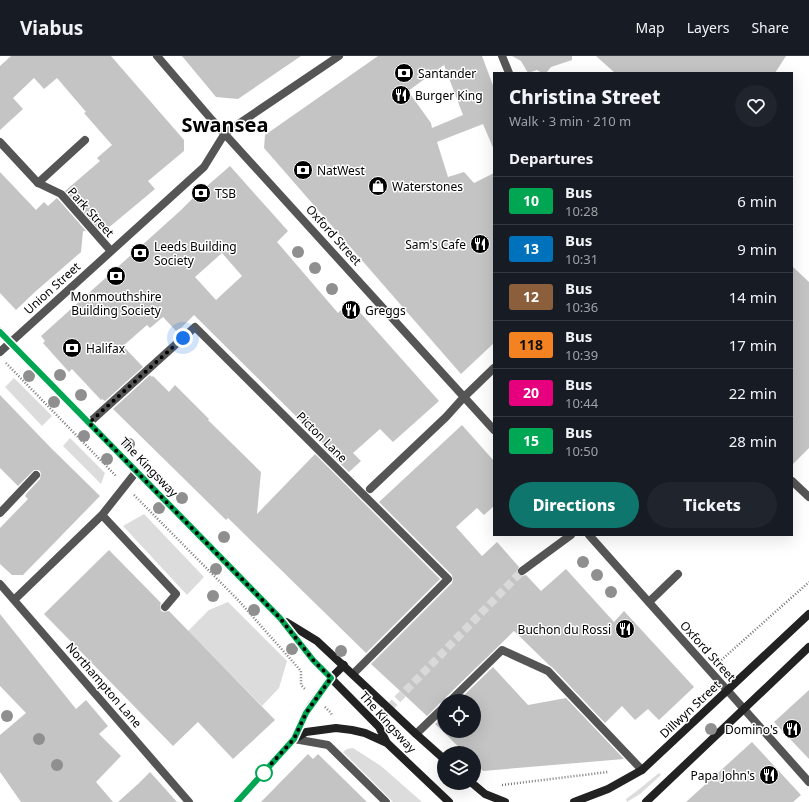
<!DOCTYPE html>
<meta charset="utf-8">
<style>
:root{--surface:#171b24;--page:#20242c;--text:#f1f3f6;--muted:#9ea1a6;--line:#363941;--accent:#0f766e}
body{margin:0;font-family:"Noto Sans",sans-serif;background:var(--page);color:var(--text);height:100vh;display:flex;flex-direction:column;font-size:15px;white-space:nowrap}
*{box-sizing:border-box;margin:0}
p{font-size:13px;color:var(--muted)}
.icon{flex:none;width:22px;height:22px;fill:none;stroke:currentColor;stroke-width:2;stroke-linecap:round;stroke-linejoin:round}
.map{position:relative;flex:1;overflow:hidden}
.sheet{position:absolute;left:493px;top:16px;width:300px;height:464px;display:flex;flex-direction:column;background:var(--surface);border-radius:0px;box-shadow:0 4px 16px #0002}
.sheet>*{flex:none}
.badge{padding:0 8px;border-radius:3px;font-size:14px;line-height:26px}
.fabs{position:absolute;left:437px;top:638px;display:grid;gap:8px}
.fabs a{display:grid;place-items:center;width:44px;height:44px;border-radius:50%;background:var(--surface);box-shadow:0 4px 16px #0002;font-size:20px}
.you{position:absolute;width:20px;height:20px;margin:-10px;border:3px solid #fff;border-radius:50%;background:#1a73e8;box-shadow:0 0 0 6px #1a73e833}
.map>.badge{position:absolute;translate:-50% -50%;box-shadow:0 0 0 2px #fff}
h2{padding:0 16px;font-size:15px;line-height:36px}
.round{display:grid;place-items:center;flex:none;width:42px;height:42px;border-radius:21px;background:var(--page)}
.overview{display:flex;align-items:center;justify-content:space-between;height:68px;padding:0 16px}
h1{font-size:19px;font-weight:800;line-height:30px}
.action{display:flex;gap:8px;margin-top:auto;padding:8px 16px}
.action a{flex:1;height:46px;border-radius:24px;background:var(--accent);color:#fff;font-size:16px;font-weight:800;line-height:46px;text-align:center}
.action a+a{background:var(--page);color:var(--text)}
ul{padding:0;list-style:none}
li{display:flex;align-items:center;gap:12px;height:48px;padding:0 16px;border-top:1px solid var(--line)}
li div{flex:1}
li b{display:block;font-size:15px}
li em{font-style:normal}
li .badge{min-width:44px;font-weight:700;text-align:center}
header{display:flex;align-items:center;gap:24px;box-sizing:border-box;height:56px;padding:0 20px;background:var(--surface);border-bottom:1px solid var(--line)}
header strong{font-size:19px}
nav{display:flex;gap:22px;margin-inline-start:auto;font-size:14px}
.map>svg:first-child{display:block}
.green{fill:#dcdcdc}
.building{fill:#c4c4c4;fill-rule:evenodd}
.lines{fill:none;stroke-linecap:round;stroke-linejoin:round}
.street-tunnel{stroke:#d9d9d9;stroke-width:8;stroke-dasharray:8 4;stroke-linecap:butt}
.path{stroke:#777;stroke-width:2.5;stroke-dasharray:1 2;stroke-linecap:butt}
.lane{stroke:#555;stroke-width:8}
.street{stroke:#555;stroke-width:8}
.secondary{stroke:#222;stroke-width:8}
.tree{fill:#8f8f8f}
.line-casing{stroke:#fff;stroke-width:9}
.line{stroke:#00a651;stroke-width:6}
.walk{stroke:#000;stroke-width:4;stroke-dasharray:0 7.2}
.stop-dot{fill:#fff;stroke:#00a651;stroke-width:2}
.labels{text-anchor:middle;dominant-baseline:central;stroke-width:3;stroke-linejoin:round;paint-order:stroke}
.poi-label{font-size:12px;fill:#000;stroke:#fff;text-anchor:start}
.street-label{font-size:12px;fill:#000;stroke:#fff}
.town-label{font-size:20px;font-weight:bold;fill:#000;stroke:#fff}
</style>
<header>
<strong>Viabus</strong>
<nav><a>Map</a><a>Layers</a><a>Share</a></nav>
</header>
<div class="map">
<svg width="809" height="746" viewBox="0 0 809 746">
<rect width="100%" height="100%" fill="#fff"/>
<path class="green" d="M14,322L52,360L42,370L5,331Z
M70,382L105,417L101,428L63,390Z
M144,458L204,521L187,539L123,470Z
M228,546L287,605L279,632L262,650L188,575L209,554Z
M353,692L381,710L422,746H393L343,696L347,693Z
M659,717L661,719L640,738L627,746L626,743L638,734Z"/>
<path class="building" d="M11,0H111L184,84V95L148,125L155,133L107,173L99,174L65,135L100,105L97,102L112,89L84,57L86,56L57,22L44,33L34,22L13,42L23,53L0,74V10Z
M182,0H301L238,43L216,41Z
M378,0H482L494,32V94L483,68L437,86L448,121L464,116L474,127L494,117V287L461,318L264,92L265,79ZM444,9L463,59L432,72L431,67L408,35Z
M512,0H572V4L551,11L546,17H542L537,14L528,17L521,5Z
M596,0H786L775,17H615Z
M230,110L288,175L277,186L338,257L350,245L439,345L393,386L380,373L353,397L361,405L349,416L323,391L325,389L194,259L177,276L163,261L150,272L147,269L123,290L143,311L105,345L102,343L101,344L72,313L69,316L43,287L45,285L41,280L180,155L192,143ZM222,197L242,220L216,244L195,221Z
M0,116L36,154L44,146L48,150L57,142L86,175H83L81,196L36,235L16,254L0,237Z
M792,210L809,226V392L792,409Z
M150,319L152,321L153,320L169,336L175,329L209,363L208,364L261,416L257,458L315,398L440,523L366,597L228,462L226,464L113,353Z
M0,339L50,391L100,440L23,519H12L0,508V472L28,443L25,440L26,439V438L40,423L41,418L40,415L38,414H34L18,430L0,412Z
M462,369L494,405V450L484,459L477,452L456,471L482,500L497,486L519,511L517,515L518,519L522,520L526,519L541,535L566,513L614,566L624,555L694,631L659,664L648,653L635,664L622,650L605,667L552,611L549,609L514,575L446,641L444,646L440,647L427,660L371,608L452,527L453,524L452,519L379,446Z
M109,494L161,547L160,550L161,555L164,556L169,555L275,664L233,703L198,666L173,690L44,558Z
M0,558L76,653L86,644L108,670L99,678L121,700L96,726L113,746H21L0,716V679L26,657L0,630Z
M493,611L528,649L566,642L624,703L483,715L474,706V697H465L435,668L444,659V675H474V645H458Z
M809,634V703L774,666Z
M752,686L801,739L793,746H686Z
M308,698L313,703L318,698L367,746H261Z
M150,716L177,746H118L138,728Z"/>
<g class="lines">
<path class="street-tunnel" d="M389,652L522,515"/>
<path class="path" d="M6,307L116,420
M134,439L238,544L301,615V629L305,633
M719,606L809,526
M325,651L331,657L332,660
M502,729L608,716"/>
<path class="lane" d="M38,127L85,84
M89,367L101,356L195,271L448,523L353,618
M0,457L36,419
M102,459L176,538L165,551
M0,528L189,746
M14,544L102,459L136,416
M649,546L678,518
M450,645L502,594L548,615L642,714
M416,678L444,651
M294,683L328,689L386,746"/>
<path class="street" d="M157,0L212,64L494,374
M502,0L509,17
M0,86L38,127L61,138L111,195
M0,296L204,111L225,77L339,0
M792,425L809,441
M370,433L446,361L464,341L494,312
M589,479L809,726
M522,515L571,479"/>
<path class="secondary" d="M0,276L280,562L313,604L379,671L387,687L449,746
M286,566L317,585L416,678L444,703
M295,683L306,676L336,672L352,674L365,677L387,687
M472,727L485,738L505,746
M237,746L294,683L306,657L312,648L331,622L344,609
M574,746L608,733L642,714L809,558
M646,746L809,591"/>
</g>
<g class="tree">
<circle cx="298" cy="196" r="6"/>
<circle cx="315" cy="212" r="6"/>
<circle cx="332" cy="233" r="6"/>
<circle cx="60" cy="319" r="6"/>
<circle cx="29" cy="320" r="6"/>
<circle cx="81" cy="339" r="6"/>
<circle cx="54" cy="346" r="6"/>
<circle cx="84" cy="380" r="6"/>
<circle cx="129" cy="388" r="6"/>
<circle cx="107" cy="403" r="6"/>
<circle cx="182" cy="442" r="6"/>
<circle cx="159" cy="452" r="6"/>
<circle cx="224" cy="481" r="6"/>
<circle cx="583" cy="506" r="6"/>
<circle cx="216" cy="513" r="6"/>
<circle cx="597" cy="519" r="6"/>
<circle cx="611" cy="536" r="6"/>
<circle cx="213" cy="540" r="6"/>
<circle cx="254" cy="554" r="6"/>
<circle cx="292" cy="593" r="6"/>
<circle cx="341" cy="595" r="6"/>
<circle cx="7" cy="660" r="6"/>
<circle cx="711" cy="673" r="6"/>
<circle cx="39" cy="683" r="6"/>
<circle cx="57" cy="709" r="6"/>
</g>
<g class="lines">
<defs>
<path id="line" d="M0,276L280,562L313,604L331,622L306,657L294,683L237,746"/>
</defs>
<use href="#line" class="line-casing"/>
<use href="#line" class="line"/>
<path class="walk" d="M183,282L101,356L89,367L280,562L313,604L331,622L306,657L294,683L262,718L264,717"/>
</g>
<defs>
<symbol id="bank-disc" viewBox="-11 -11 22 22"><circle r="9.5" fill="#000" stroke="#fff"/><path d="M-6-4H6V4H-6ZM0-2.3a2.3 2.3 0 1 0 0 4.6a2.3 2.3 0 1 0 0-4.6Z" fill="#fff"/></symbol>
<symbol id="restaurant-disc" viewBox="-11 -11 22 22"><circle r="9.5" fill="#000" stroke="#fff"/><path d="M-5-6h1v4h1v-4h1v4h1v-4h1v5L-1.5 .5V6h-2V.5L-5-1ZM5-6V6H3V1.5H1.5Q1.5-4 5-6Z" fill="#fff"/></symbol>
<symbol id="shop-disc" viewBox="-11 -11 22 22"><circle r="9.5" fill="#000" stroke="#fff"/><path d="M-5-2.5h2.3a2.7 3.5 0 0 1 5.4 0H5L5.5 6h-11ZM-1.5-2.5h3a1.5 2.3 0 0 0-3 0Z" fill="#fff"/></symbol>
</defs>
<g fill-rule="evenodd">
<use href="#bank-disc" x="393" y="6" width="22" height="22"/>
<use href="#restaurant-disc" x="390" y="28" width="22" height="22"/>
<use href="#bank-disc" x="292" y="103" width="22" height="22"/>
<use href="#shop-disc" x="367" y="119" width="22" height="22"/>
<use href="#bank-disc" x="190" y="126" width="22" height="22"/>
<use href="#restaurant-disc" x="469" y="177" width="22" height="22"/>
<use href="#bank-disc" x="129" y="186" width="22" height="22"/>
<use href="#bank-disc" x="105" y="209" width="22" height="22"/>
<use href="#restaurant-disc" x="340" y="243" width="22" height="22"/>
<use href="#bank-disc" x="61" y="281" width="22" height="22"/>
<use href="#restaurant-disc" x="614" y="562" width="22" height="22"/>
<use href="#restaurant-disc" x="781" y="662" width="22" height="22"/>
<use href="#restaurant-disc" x="758" y="708" width="22" height="22"/>
</g>
<circle class="stop-dot" cx="264" cy="717" r="8"/>
<g class="labels">
<g class="poi-label">
<text x="418" y="17">Santander</text>
<text x="415" y="39">Burger King</text>
<text x="317" y="114">NatWest</text>
<text x="392" y="130">Waterstones</text>
<text x="215" y="137">TSB</text>
<text x="466" y="188" text-anchor="end">Sam's Cafe</text>
<text x="154" y="190">Leeds Building<tspan x="154" dy="14">Society</tspan></text>
<text x="116" y="240" text-anchor="middle">Monmouthshire<tspan x="116" dy="14">Building Society</tspan></text>
<text x="365" y="254">Greggs</text>
<text x="86" y="292">Halifax</text>
<text x="611" y="573" text-anchor="end">Buchon du Rossi</text>
<text x="778" y="673" text-anchor="end">Domino's</text>
<text x="755" y="719" text-anchor="end">Papa John's</text>
</g>
<g class="street-label">
<text transform="translate(91 156) rotate(48)">Park Street</text>
<text transform="translate(334 179) rotate(48)">Oxford Street</text>
<text transform="translate(52 232) rotate(-42)">Union Street</text>
<text transform="translate(322 381) rotate(45)">Picton Lane</text>
<text transform="translate(149 411) rotate(46)">The Kingsway</text>
<text transform="translate(708 595) rotate(48)">Oxford Street</text>
<text transform="translate(104 629) rotate(49)">Northampton Lane</text>
<text transform="translate(690 653) rotate(-43)">Dillwyn Street</text>
<text transform="translate(388 666) rotate(48)">The Kingsway</text>
</g>
<g class="town-label">
<text x="225" y="68">Swansea</text>
</g>
</g>
</svg>
<div class="fabs">
<a><svg class="icon" aria-label="locate" viewBox="0 0 24 24"><circle cx="12" cy="12" r="6"/><path d="M12 2v4M12 18v4M2 12h4M18 12h4"/></svg></a>
<a><svg class="icon" aria-label="layers" viewBox="0 0 24 24"><path d="M12 4l9 5-9 5-9-5zM3 14l9 5 9-5"/></svg></a>
</div>
<div class="you" style="left:183px;top:282px"></div>
<section class="sheet">
<div class="overview"><div><h1>Christina Street</h1><p>Walk · 3 min · 210 m</p></div><a class="round"><svg class="icon" aria-label="heart" viewBox="0 0 24 24"><path d="M12 20l-8-8c-3-5 5-10 8-4 3-6 11-1 8 4z"/></svg></a></div>
<h2>Departures</h2>
<ul>
<li><span class="badge" style="background:#00a651;color:#fff">10</span><div><b>Bus</b><p>10:28</p></div><em>6 min</em></li>
<li><span class="badge" style="background:#0072bc;color:#fff">13</span><div><b>Bus</b><p>10:31</p></div><em>9 min</em></li>
<li><span class="badge" style="background:#8b5e3c;color:#fff">12</span><div><b>Bus</b><p>10:36</p></div><em>14 min</em></li>
<li><span class="badge" style="background:#f58220;color:#111">118</span><div><b>Bus</b><p>10:39</p></div><em>17 min</em></li>
<li><span class="badge" style="background:#e6007e;color:#fff">20</span><div><b>Bus</b><p>10:44</p></div><em>22 min</em></li>
<li><span class="badge" style="background:#00a754;color:#fff">15</span><div><b>Bus</b><p>10:50</p></div><em>28 min</em></li>
</ul>
<div class="action"><a>Directions</a><a>Tickets</a></div>
</section>
</div>
